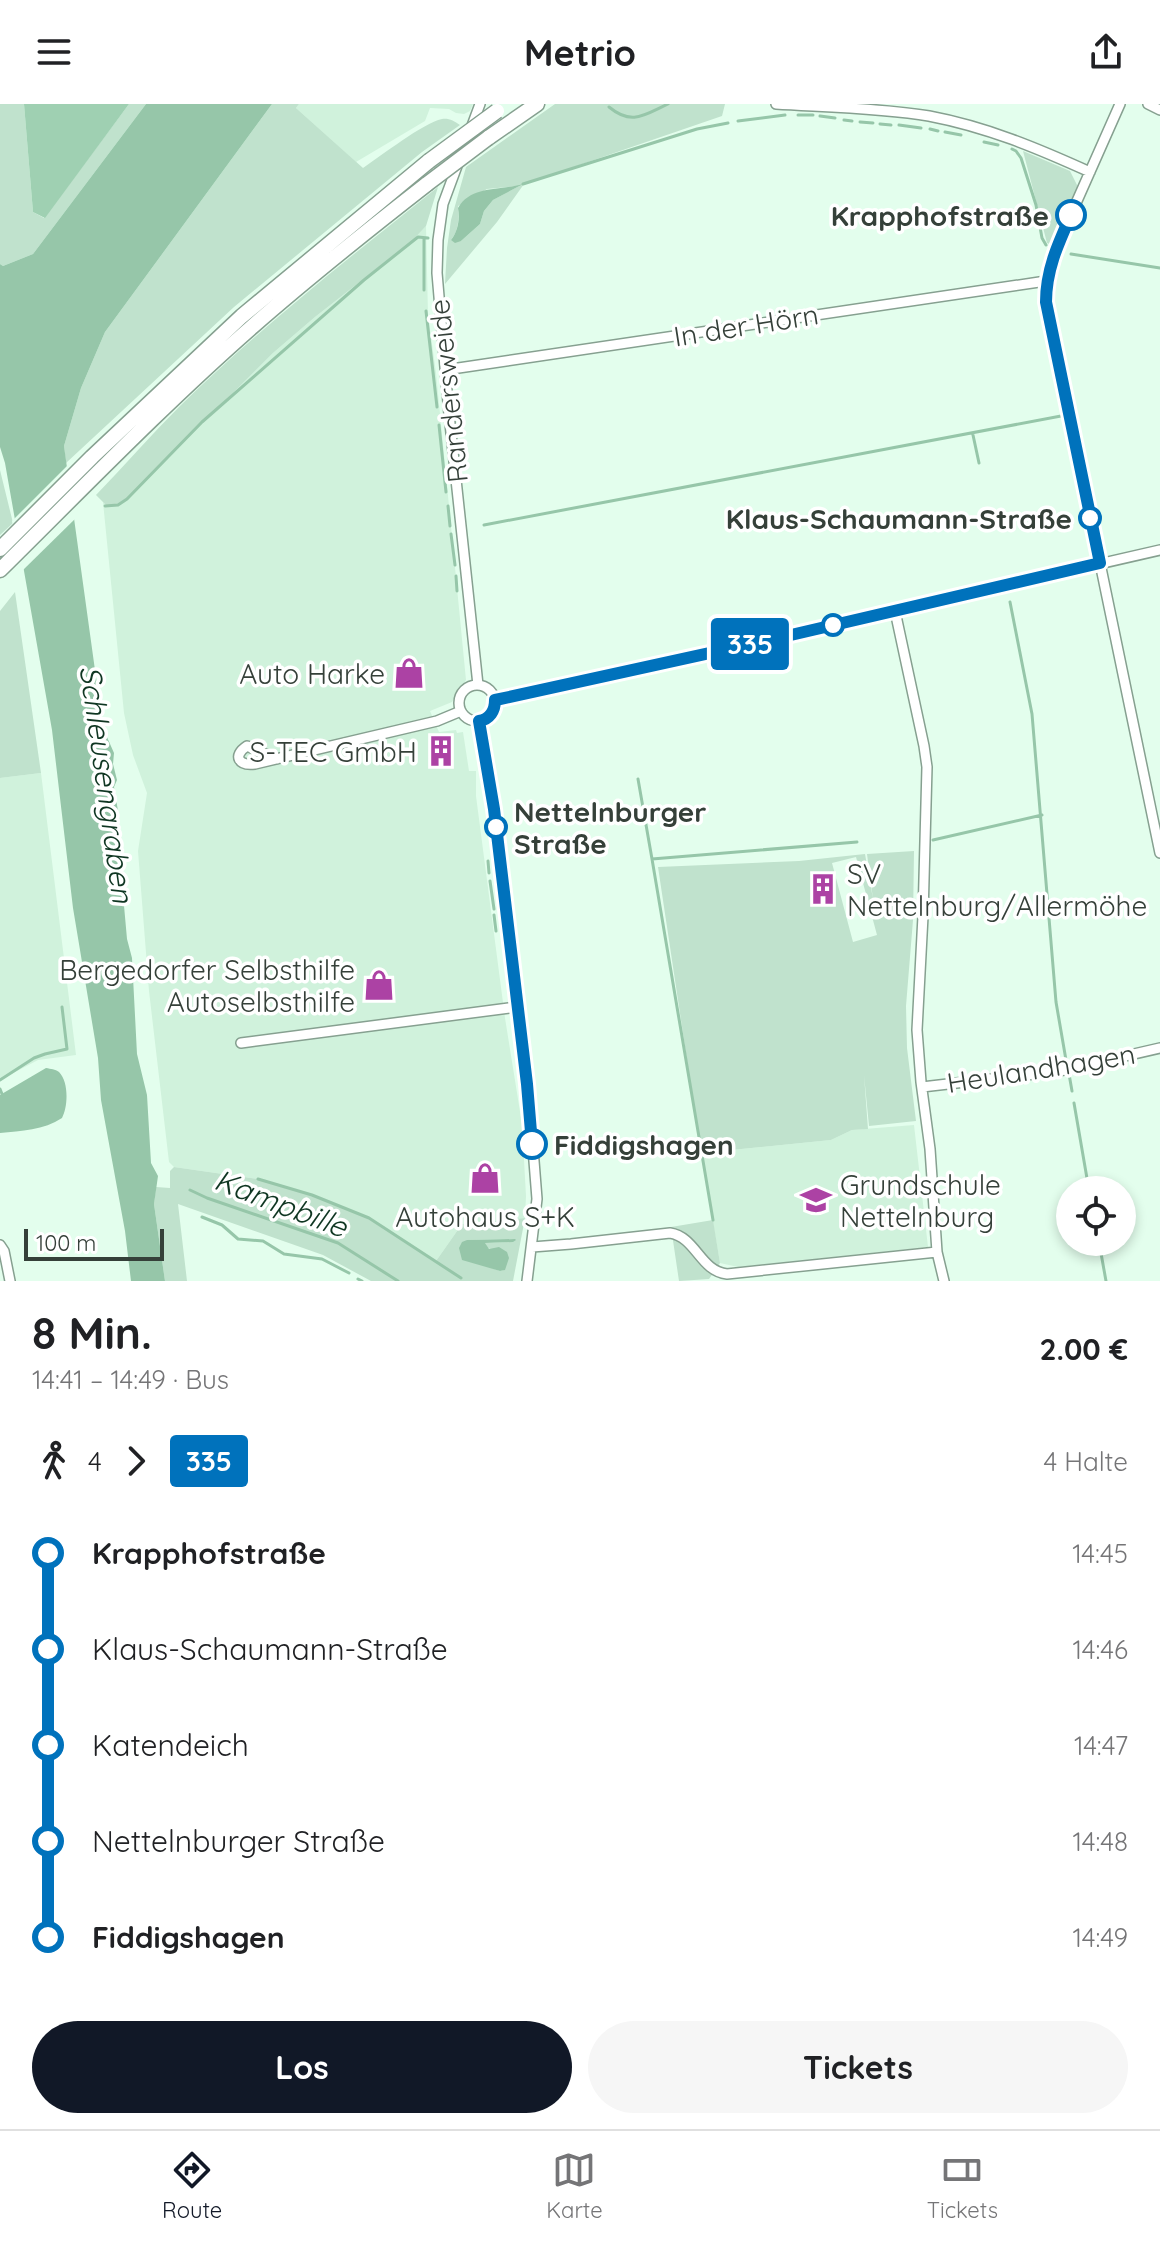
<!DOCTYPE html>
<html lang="de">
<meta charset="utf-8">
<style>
:root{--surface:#fff;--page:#f6f6f6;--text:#202124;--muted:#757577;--line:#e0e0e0;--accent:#111827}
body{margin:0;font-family:Quicksand,sans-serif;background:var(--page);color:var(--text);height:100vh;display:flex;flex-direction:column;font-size:30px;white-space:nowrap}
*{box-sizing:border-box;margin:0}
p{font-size:26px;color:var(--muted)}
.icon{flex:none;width:44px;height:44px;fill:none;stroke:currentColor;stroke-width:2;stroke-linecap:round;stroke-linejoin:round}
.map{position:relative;height:1177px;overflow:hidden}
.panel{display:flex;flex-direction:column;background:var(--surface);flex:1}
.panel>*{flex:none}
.badge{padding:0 16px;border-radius:6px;font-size:28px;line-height:52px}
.controls{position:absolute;left:1056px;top:1072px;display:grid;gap:16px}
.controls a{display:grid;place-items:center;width:80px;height:80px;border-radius:50%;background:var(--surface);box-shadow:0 4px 12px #0003;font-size:40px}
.scale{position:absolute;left:24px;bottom:20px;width:140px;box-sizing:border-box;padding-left:8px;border:4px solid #354039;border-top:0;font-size:22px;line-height:28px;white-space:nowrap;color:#354039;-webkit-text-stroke:6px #fff;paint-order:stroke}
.map>.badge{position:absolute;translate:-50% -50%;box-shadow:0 0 0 4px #fff}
.legs{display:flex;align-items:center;gap:12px;height:88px;padding:0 32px;font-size:26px}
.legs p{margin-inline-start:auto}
.summary{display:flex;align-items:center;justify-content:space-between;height:136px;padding:0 32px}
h1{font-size:44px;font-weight:700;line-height:60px}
.primary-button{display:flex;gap:16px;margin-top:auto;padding:16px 32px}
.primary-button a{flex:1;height:92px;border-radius:48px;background:var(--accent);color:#fff;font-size:32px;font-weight:700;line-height:92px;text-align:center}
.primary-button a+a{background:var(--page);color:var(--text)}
ul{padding:0 32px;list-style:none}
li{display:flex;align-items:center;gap:28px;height:96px;font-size:30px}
li i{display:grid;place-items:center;width:12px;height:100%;margin:0 10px;background:currentColor}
li i::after{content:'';width:20px;height:20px;margin:-10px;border:6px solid;border-radius:50%;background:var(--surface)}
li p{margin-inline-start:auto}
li:first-child i{background:linear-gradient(#0000 50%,currentColor 0)}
li:last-child i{background:linear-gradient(currentColor 50%,#0000 0)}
header{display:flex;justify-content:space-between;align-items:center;height:104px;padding:0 32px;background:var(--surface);font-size:36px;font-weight:700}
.dock{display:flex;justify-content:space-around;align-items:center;height:112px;border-top:2px solid var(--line);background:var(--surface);font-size:22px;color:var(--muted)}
.dock a{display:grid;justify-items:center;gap:4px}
.dock .current{color:var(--accent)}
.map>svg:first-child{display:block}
.built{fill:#d0f2dc}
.green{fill:#c0e2cd;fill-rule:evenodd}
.forest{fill:#9fd0b2}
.water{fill:#96c6a9}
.pier{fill:#e3feed}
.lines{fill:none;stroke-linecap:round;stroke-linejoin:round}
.stream{stroke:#96c6a9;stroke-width:3}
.minor-casing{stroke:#86a090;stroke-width:12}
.highway-casing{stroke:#86a090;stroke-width:17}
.minor{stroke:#fff;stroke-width:9}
.highway{stroke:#fff;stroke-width:14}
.highway-bridge-casing{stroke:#86a090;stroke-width:17;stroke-linecap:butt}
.highway-bridge{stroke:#fff;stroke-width:14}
.line-1-casing{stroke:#fff;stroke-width:18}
.line-1{stroke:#0072bc;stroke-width:12}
.stop-1-dot{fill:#fff;stroke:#0072bc;stroke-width:4}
.labels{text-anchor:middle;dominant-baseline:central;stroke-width:7;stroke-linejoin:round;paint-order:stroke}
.stop-label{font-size:28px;font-weight:bold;fill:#354039;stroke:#fff;text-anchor:end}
.street-label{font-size:28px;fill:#354039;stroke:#fff}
.poi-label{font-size:28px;fill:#354039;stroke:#fff;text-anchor:end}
.water-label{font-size:30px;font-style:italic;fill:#0f3622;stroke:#fff}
</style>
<header><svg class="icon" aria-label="menu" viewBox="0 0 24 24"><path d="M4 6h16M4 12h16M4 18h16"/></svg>Metrio<svg class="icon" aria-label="share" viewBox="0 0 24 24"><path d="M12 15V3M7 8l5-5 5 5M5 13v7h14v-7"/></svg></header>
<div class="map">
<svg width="1160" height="1177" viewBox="0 0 1160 1177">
<rect width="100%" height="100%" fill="#e3feed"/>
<path class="built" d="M299,0H473L470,7L464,10L456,9L449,5L430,4L425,17L356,58L296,4Z
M426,122L428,211L436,269L466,576L452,598L430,607L439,628L456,626L457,629L463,628L469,667H476V692L505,914L522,1020L526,1092L525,1114L462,1120L436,1157L369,1114L258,1075L174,1063L169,1058L149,887L138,747L147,689L133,651L124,609L103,398L107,402L117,401L127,395L273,249L315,213L412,137Z
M41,669L76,951L38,956L0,976V674Z
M914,1021L928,1143L738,1163L720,1159L701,1049L831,1036L852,1026Z"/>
<path class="green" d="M0,0H24L33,108L44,114L129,0H146L33,150L3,162L0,160Z
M272,0H299L296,4L363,64C381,52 423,19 442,15C449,14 454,17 460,21L422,48L234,203L66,359L64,342L81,284L105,228Z
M555,0H725L722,12L524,80L497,118L445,180L447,144L451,116L466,63ZM519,82L493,96L484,107L480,120L461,137L451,136C459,126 459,114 458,102L487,85Z
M1023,47L1070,67L1078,83L1052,141L1047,139Z
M438,83L426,122L412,137L315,213L273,249L127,395L118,401L107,402L96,391C124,362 151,331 180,302C261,223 350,153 438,83Z
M0,366L13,419L0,431Z
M15,488L41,669L0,674V507Z
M914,747L913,816L906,902L907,944L916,1017L869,1022L864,971L868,1025L852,1026L831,1036L701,1049L658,763L799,757L865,750L873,795L867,750ZM856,753L877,831L853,838L832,759Z
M174,1063L258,1075L312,1091L369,1114L436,1157L462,1120L525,1114L513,1177H371L323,1151L178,1100L187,1177H165L154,1100L156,1083L170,1084V1067ZM515,1135L507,1138L485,1139L486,1144L491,1145L504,1166L500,1167L463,1154L467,1136Z
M713,1116L720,1159L709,1175L679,1177L671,1123Z"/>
<path class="forest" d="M24,0H129L45,114L33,108Z"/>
<path class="water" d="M146,0H272L105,228L81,284L64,342L103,624L114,649L113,660L117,676L114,683L119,713V746L127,835L132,854L137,950L147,991L151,1059L158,1072L154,1100L165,1177H131L125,1127L101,996L98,954L73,804L52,626L5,359L0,343V160L3,162L33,150Z
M523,80L493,96L484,107L480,120L461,137L455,139L451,136C458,127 460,115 458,104C471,81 501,87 523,80Z
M46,964C51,965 55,965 59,968C69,978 68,1003 62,1014C44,1026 21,1027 0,1029V991Z
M467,1136L515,1135L516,1136L513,1138L485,1139L489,1145L499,1143L507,1148L509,1154L505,1166L500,1167L462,1156L459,1144L462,1138Z"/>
<path class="pier" d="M70,359L78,412L21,468L12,417Z"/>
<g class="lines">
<path class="stream" d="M609,3C632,22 644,11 668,0
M798,11H813
M820,12L835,14
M844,16L852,17
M738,17L785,11
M860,18L873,19
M880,20L891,21
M899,21L921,24
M930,25L938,27
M945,28L961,31
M984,38L998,41
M1012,45L1016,47L1021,54L1036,101L1042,134L1046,141
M523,80L697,25L728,19
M1071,150L1160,164
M424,186V134
M426,207L437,303
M439,321L446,388
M973,331L979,359
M105,402L118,401L127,395L202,318L364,176L418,133L428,134
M448,402L450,422
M484,421L1061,312
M451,430L455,461
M456,472L457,487
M1010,498L1032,610L1056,898L1066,956
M638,675L652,755L857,738
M933,736L1042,711
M652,755L713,1116
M488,757L489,769
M490,777L494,805
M494,811L496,827
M1069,970L1072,987
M0,976L34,954L45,950L67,945L62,903
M0,985L2,990
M1074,999L1089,1086
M258,1075L312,1091L369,1114L461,1174
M190,1086L207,1094L338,1139L398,1177
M202,1113L222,1121L238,1135L263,1137L284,1150L322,1155L349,1169
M1099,1138L1106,1177
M358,1175L362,1177"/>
<defs>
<path id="minor" d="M776,0C824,3 881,4 929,12C987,23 1037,44 1090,68
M1120,0L1057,142L1046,177V198L1160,749
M1148,0L1160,6
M445,266L1046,177
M895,507L924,642L927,663L923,812L917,926L921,978L930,1045L937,1148L944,1177
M459 599a18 18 0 1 1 36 0a18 18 0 1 1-36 0Z
M478,581L449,310L437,169L438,136L443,100L480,0
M495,596L741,542L1160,446
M479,617L494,705L531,1019L537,1095L527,1177
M277,655L247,642C232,652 239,662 255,660L437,617L461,607
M241,939L517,903
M922,983L1060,967L1160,944
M0,1141L4,1147L10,1177
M532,1143L571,1140L670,1129C696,1133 700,1167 727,1170L937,1148"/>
<path id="highway" d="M488,34L537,0
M0,445L92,353L242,212L429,57
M0,466C83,384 165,299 253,222C309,173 368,126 427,80"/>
</defs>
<use href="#minor" class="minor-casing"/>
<use href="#highway" class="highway-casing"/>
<use href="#minor" class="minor"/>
<use href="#highway" class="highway"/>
<defs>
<path id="highway-bridge" d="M429,57L497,7
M427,80L488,34"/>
</defs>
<use href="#highway-bridge" class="highway-bridge-casing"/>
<use href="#highway-bridge" class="highway-bridge"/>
</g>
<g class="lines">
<defs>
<path id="line-1" d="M532,1040L527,980L494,705L479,617C490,615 495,607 495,596L500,595L778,534L1100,459L1046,198C1046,166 1058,140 1071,111"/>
</defs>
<use href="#line-1" class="line-1-casing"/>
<use href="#line-1" class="line-1"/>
</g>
<defs>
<symbol id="shop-bare" viewBox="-9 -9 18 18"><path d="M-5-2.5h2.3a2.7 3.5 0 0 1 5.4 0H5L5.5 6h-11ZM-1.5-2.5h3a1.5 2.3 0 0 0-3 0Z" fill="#ac42a4" stroke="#fff" stroke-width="2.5" paint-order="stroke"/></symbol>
<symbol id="building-bare" viewBox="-9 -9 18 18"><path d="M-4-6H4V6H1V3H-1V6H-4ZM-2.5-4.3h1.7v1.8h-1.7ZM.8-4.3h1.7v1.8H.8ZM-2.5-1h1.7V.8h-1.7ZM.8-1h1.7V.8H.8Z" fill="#ac42a4" stroke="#fff" stroke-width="2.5" paint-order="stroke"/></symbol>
<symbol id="school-bare" viewBox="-9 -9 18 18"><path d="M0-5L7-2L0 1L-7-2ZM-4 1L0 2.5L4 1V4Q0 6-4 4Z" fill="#ac42a4" stroke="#fff" stroke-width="2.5" paint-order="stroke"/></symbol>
</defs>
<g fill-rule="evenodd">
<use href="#shop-bare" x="387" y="547" width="44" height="44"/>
<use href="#building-bare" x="419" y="625" width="44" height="44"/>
<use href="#building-bare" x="801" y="763" width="44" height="44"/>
<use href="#shop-bare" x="357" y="859" width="44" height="44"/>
<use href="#shop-bare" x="463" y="1052" width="44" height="44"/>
<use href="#school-bare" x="794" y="1074" width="44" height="44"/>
</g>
<g class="stop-1-dot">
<circle cx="1071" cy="111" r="14"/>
<circle cx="1090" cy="414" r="10"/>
<circle cx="833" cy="521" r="10"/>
<circle cx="496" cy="723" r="10"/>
<circle cx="532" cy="1040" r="14"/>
</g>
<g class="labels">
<g class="stop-label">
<text x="1049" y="111">Krapphofstraße</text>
<text x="1072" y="414">Klaus-Schaumann-Straße</text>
<text x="514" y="707" text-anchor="start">Nettelnburger<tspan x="514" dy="32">Straße</tspan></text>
<text x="554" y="1040" text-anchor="start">Fiddigshagen</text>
</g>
<g class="street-label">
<text transform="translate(746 221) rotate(-9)">In der Hörn</text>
<text transform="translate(448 287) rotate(-96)">Randersweide</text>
<text transform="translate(1041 964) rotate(-9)">Heulandhagen</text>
</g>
<g class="poi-label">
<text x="385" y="569">Auto Harke</text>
<text x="417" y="647">S-TEC GmbH</text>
<text x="847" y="769" text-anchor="start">SV<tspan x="847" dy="32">Nettelnburg/Allermöhe</tspan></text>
<text x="355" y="865">Bergedorfer Selbsthilfe<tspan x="355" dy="32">Autoselbsthilfe</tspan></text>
<text x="840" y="1080" text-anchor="start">Grundschule<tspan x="840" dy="32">Nettelnburg</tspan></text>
<text x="485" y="1112" text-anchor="middle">Autohaus S+K</text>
</g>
<g class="water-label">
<text transform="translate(107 680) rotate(82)">Schleusengraben</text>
<text transform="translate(281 1099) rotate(21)">Kampbille</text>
</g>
</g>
</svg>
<div class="controls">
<a><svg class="icon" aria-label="locate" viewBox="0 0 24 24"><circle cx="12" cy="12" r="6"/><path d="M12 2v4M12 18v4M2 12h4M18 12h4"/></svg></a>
</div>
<div class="scale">100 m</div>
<b class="badge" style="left:750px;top:540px;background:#0072bc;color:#fff">335</b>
</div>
<section class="panel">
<div class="summary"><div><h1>8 Min.</h1><p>14:41 – 14:49 · Bus</p></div><b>2.00 €</b></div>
<div class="legs"><svg class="icon" aria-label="walk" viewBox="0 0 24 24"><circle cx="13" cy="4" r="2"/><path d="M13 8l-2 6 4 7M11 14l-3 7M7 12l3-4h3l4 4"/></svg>4<svg class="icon" aria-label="forward" viewBox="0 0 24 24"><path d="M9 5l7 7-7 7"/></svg><b class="badge" style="background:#0072bc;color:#fff">335</b><p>4 Halte</p></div>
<ul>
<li><i style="color:#0072bc"></i><b>Krapphofstraße</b><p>14:45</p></li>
<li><i style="color:#0072bc"></i><span>Klaus-Schaumann-Straße</span><p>14:46</p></li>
<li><i style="color:#0072bc"></i><span>Katendeich</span><p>14:47</p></li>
<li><i style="color:#0072bc"></i><span>Nettelnburger Straße</span><p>14:48</p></li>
<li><i style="color:#0072bc"></i><b>Fiddigshagen</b><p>14:49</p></li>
</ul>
<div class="primary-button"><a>Los</a><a>Tickets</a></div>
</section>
<nav class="dock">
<a class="current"><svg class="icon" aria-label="directions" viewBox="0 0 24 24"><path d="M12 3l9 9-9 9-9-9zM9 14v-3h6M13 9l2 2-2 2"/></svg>Route</a>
<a><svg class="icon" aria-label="map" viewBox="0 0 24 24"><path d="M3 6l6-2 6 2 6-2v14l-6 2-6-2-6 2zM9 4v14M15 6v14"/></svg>Karte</a>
<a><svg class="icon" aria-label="tickets" viewBox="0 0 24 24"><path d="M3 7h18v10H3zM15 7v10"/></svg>Tickets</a>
</nav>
